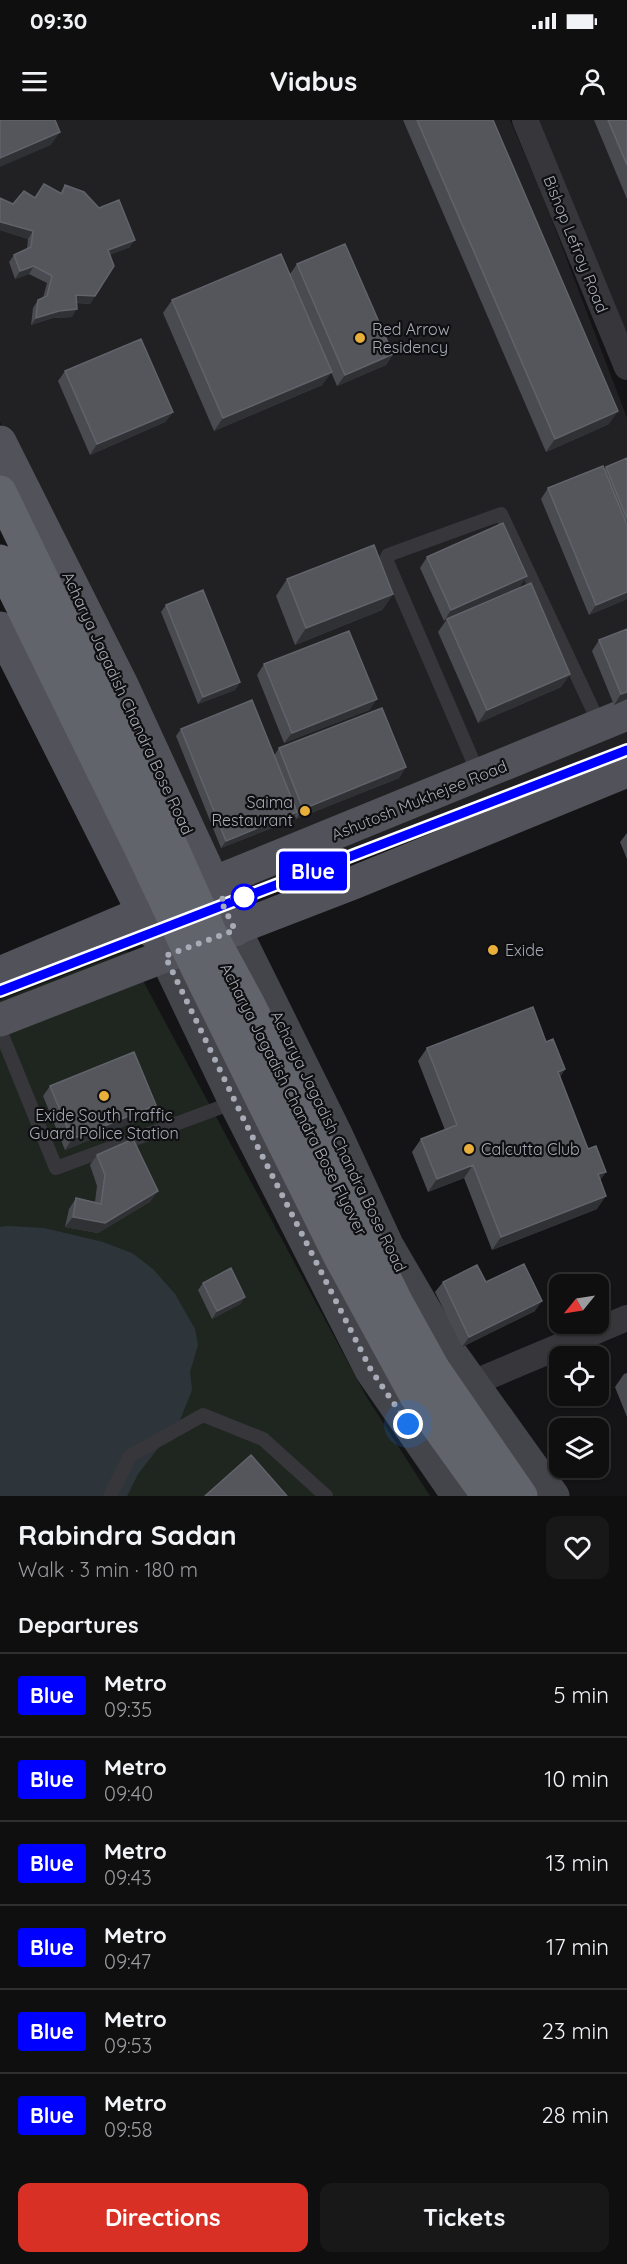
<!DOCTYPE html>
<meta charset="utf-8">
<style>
:root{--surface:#0f0f10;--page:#181819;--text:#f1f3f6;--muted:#9b9c9f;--line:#2f2f30;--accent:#d93025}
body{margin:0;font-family:Quicksand,sans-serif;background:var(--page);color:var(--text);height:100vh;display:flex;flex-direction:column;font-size:22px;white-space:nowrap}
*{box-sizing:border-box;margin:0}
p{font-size:20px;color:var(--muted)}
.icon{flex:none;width:33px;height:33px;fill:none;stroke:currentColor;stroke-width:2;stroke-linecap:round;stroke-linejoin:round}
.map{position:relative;height:1376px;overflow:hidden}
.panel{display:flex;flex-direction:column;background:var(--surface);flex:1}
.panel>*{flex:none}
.badge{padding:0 12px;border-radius:4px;font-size:21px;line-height:39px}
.needle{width:39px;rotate:240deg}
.fabs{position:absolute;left:549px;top:1154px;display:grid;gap:12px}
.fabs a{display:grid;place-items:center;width:60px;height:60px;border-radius:12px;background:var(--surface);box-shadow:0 2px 4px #0004,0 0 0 2px var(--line);font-size:30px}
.you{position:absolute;width:30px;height:30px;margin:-15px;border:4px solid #fff;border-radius:50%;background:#1a73e8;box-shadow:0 0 0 9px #1a73e833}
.map>.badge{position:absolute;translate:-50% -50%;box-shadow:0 0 0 3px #fff}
h2{padding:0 18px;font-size:22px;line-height:54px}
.round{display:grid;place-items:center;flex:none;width:63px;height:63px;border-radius:12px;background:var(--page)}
.summary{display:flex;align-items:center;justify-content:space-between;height:102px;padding:0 18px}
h1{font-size:28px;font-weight:800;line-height:45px}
.primary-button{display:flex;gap:12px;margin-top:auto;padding:12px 18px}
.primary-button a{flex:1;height:69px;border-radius:12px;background:var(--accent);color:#fff;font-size:24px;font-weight:800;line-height:69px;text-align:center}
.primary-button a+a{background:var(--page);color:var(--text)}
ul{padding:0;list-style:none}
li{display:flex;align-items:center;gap:18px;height:84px;padding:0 18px;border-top:2px solid var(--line)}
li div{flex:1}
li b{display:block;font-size:22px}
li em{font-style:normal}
li .badge{min-width:66px;font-weight:700;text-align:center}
.status{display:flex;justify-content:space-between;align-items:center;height:42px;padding:0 30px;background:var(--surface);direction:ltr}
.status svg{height:16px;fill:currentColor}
header{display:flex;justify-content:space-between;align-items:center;height:78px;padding:0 18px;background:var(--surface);font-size:27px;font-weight:800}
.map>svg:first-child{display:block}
.built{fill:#212023}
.green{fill:#1f2620}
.water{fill:#2d353b}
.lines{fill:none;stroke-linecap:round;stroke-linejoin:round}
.service{stroke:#36363b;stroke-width:14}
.minor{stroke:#36363b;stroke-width:26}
.secondary{stroke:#44454b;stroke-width:33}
.primary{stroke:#52535a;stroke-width:33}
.motorway-bridge{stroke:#62646c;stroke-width:33}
.wall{fill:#4a4b51}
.shaded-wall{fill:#303135}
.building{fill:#54565c;stroke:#61636a;stroke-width:1.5}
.line-casing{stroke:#fff;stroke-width:14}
.line{stroke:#00f;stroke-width:9}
.walk{stroke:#a7abb6;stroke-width:6;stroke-dasharray:0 10.8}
.poi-dot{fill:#e8b03b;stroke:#0f0f11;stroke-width:2}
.stop-dot{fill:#fff;stroke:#00f;stroke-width:3}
.labels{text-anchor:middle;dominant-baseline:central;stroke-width:4.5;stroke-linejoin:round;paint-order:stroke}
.street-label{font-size:16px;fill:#a7abb6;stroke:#0f0f11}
.poi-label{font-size:16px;fill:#a7abb6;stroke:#0f0f11;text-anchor:start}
</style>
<div class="status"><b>09:30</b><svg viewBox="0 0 49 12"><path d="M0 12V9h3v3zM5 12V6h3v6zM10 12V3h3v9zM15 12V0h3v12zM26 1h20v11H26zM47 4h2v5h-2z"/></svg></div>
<header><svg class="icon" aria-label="menu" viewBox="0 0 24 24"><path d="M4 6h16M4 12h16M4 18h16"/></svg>Viabus<svg class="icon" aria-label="person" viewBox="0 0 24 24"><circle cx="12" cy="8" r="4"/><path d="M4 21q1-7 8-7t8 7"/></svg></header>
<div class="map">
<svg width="627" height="1376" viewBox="0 0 627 1376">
<rect width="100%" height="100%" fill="#141416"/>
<path class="built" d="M0,0H510L545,82L627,298V633L236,772L0,302Z
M535,0H627V231Z"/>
<path class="green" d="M127,831L366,1276L430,1376H0V880Z"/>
<path class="water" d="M8,1106L44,1108L103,1122L132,1133L153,1149L175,1174L195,1209L198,1225L190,1252L192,1270L180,1300L138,1354L127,1376H0V1107Z"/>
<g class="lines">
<path class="service" d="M479,655L386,439L388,435L501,394L600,605
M0,910L56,1048L235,982
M110,1376L130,1336L203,1295L263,1319L326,1376"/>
<path class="minor" d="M525,0L627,247
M473,1263L627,1198"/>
<path class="secondary" d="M235,810L335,1012L387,1125L447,1228L553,1376
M165,835L235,982L371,1250L458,1376"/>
<path class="primary" d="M0,322L122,565L235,810
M0,508L153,812
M0,853L213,763L627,594
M0,900L353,763L627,651"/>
<path class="motorway-bridge" d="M0,372L170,723L212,817L249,885L397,1183L433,1248L521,1376
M0,441L140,727L200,854L339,1135L416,1276L488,1376"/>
</g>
<path class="wall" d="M403,0H493L609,304L546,332Z
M594,0H627V79Z
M65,65L130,127L109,135L95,176L90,184L77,183L72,197L53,198L31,205L33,188L38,180L43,178L47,163L29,154L15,159L9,142L14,135L27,129L28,119L0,110V78L13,84L34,77L60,73Z
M297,144L393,234L386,245L337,266L331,252L322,265L214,311L163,193L172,180L290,154Z
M65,251L173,292L165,302L90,335L58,261Z
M627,338V479L589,495L541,379L548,368L604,350L606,347Z
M427,437L520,467L457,495L570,554L561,567L478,603L438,512L447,499L444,501L420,448Z
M287,459L393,474L382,490L295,525L276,476Z
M166,485L240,562L235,570L198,584L161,492Z
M627,509V579L614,585L592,531L599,520Z
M264,544L377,579L369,590L284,623L257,555Z
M181,609L274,636L279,628L406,647L399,658L296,699L295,696L292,700L221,728L176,616Z
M627,713V739L620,722Z
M546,922L565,949L560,957L588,1029L606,1052L600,1059L597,1089L492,1130L464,1058L428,1072L412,1032L421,1019L445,1010L418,941L427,928Z
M50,966L149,996L65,1030L43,976Z
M97,1035L151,1081L98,1113L65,1107L69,1089L76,1078L95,1082L97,1066L90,1045Z
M443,1162H486L535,1191L462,1227L435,1172Z
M203,1163L245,1177L240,1184L212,1199L198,1170Z
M627,1253V1297L615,1267L624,1254Z"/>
<path class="shaded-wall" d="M60,12L51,25L0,47V38Z
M1,102L33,111L28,119L0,110V103Z
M135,120L130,127L102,138L108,130Z
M34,146L29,154L15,159L20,151Z
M76,175L95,176L90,184L71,182Z
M77,189L72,197L53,198L31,205L36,198L59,191Z
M393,234L386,245L337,266L345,255Z
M332,252L322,265L214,311L223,298Z
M618,291L609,304L546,332L555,319Z
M173,292L165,302L90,335L97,324Z
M527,456L520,467L444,501L451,490Z
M627,472V479L589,495L596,485Z
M393,474L382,490L295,525L306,508Z
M570,554L561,567L478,603L487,590Z
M240,562L235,570L198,584L203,577Z
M627,572V579L614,585L621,574Z
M377,579L369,590L284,623L292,613Z
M406,647L399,658L296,699L303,689Z
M297,692L292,700L221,728L226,721Z
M565,949L556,962L558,952Z
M156,985L149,996L65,1030L72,1019Z
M473,1045L464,1058L428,1072L437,1059Z
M606,1052L597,1065L598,1054Z
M158,1071L151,1081L98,1113L65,1107L73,1097Z
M606,1076L597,1089L492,1130L501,1117Z
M245,1177L240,1184L212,1199L217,1191Z
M542,1181L535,1191L462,1227L469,1217Z"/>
<path class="building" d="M0,0H55L60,12L0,38Z
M417,0H493L618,291L555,319Z
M608,0H627V45Z
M44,64L62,74L65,65L84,72L99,88L119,80L135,120L108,130L114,146L95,176L76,175L77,189L59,191L36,198L38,180L47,176L52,156L34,146L20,151L14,135L31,127L33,111L1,102L0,101V78L13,84L24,71L35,78Z
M345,124L393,234L345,255L297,144Z
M281,134L332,252L223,298L172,180Z
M141,219L173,292L97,324L65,251Z
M627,338V399L606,347Z
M603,346L627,405V472L596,485L548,368Z
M503,403L527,456L451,490L427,437Z
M374,425L393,474L306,508L287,459Z
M531,463L570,554L487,590L447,499Z
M203,470L240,562L203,577L166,485Z
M627,509V572L621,574L599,520Z
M349,511L377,579L292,613L264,544Z
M252,580L297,692L226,721L181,609Z
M382,588L406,647L303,689L279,628Z
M533,887L546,922L553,919L565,949L558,952L588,1029L596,1026L606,1052L598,1054L606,1076L501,1117L473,1045L437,1059L421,1019L457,1005L427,928Z
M134,932L156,985L72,1019L50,966Z
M133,1019L158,1071L105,1103L73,1097L76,1078L101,1084L105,1055L97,1035Z
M524,1144L542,1181L469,1217L443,1162L477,1145L486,1162Z
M231,1148L245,1177L217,1191L203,1163Z
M251,1335L287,1376H205Z"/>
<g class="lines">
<defs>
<path id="line" d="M0,871L627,630"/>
</defs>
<use href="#line" class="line-casing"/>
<use href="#line" class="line"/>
<path class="walk" d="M244,777L220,779L235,810L165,836L245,1002L371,1250L408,1304"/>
</g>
<g class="poi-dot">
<circle cx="360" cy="218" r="6"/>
<circle cx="305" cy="691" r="6"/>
<circle cx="493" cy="830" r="6"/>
<circle cx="104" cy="976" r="6"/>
<circle cx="469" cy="1029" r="6"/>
</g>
<circle class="stop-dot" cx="244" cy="777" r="12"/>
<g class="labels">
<g class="street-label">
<text transform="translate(576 124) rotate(68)">Bishop Lefroy Road</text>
<text transform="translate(128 583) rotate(65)">Acharya Jagadish Chandra Bose Road</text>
<text transform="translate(419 680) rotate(-22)">Ashutosh Mukhejee Road</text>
<text transform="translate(294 979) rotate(63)">Acharya Jagadish Chandra Bose Flyover</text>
<text transform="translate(339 1021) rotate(64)">Acharya Jagadish Chandra Bose Road</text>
</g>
<g class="poi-label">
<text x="372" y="209">Red Arrow<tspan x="372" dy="18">Residency</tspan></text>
<text x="293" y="682" text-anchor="end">Saima<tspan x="293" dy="18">Restaurant</tspan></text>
<text x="505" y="830">Exide</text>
<text x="104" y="995" text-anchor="middle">Exide South Traffic<tspan x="104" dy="18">Guard Police Station</tspan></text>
<text x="481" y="1029">Calcutta Club</text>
</g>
</g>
</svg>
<div class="fabs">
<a><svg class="needle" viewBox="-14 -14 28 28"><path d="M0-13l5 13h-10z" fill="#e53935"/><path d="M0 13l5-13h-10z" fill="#9b9c9f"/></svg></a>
<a><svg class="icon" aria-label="locate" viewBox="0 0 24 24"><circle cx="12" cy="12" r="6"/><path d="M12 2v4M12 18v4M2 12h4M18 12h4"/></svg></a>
<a><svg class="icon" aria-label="layers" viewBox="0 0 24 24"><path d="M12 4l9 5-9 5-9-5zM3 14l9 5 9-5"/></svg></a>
</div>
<div class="you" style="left:408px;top:1304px"></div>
<b class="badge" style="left:313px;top:751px;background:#00f;color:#fff">Blue</b>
</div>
<section class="panel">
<div class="summary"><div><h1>Rabindra Sadan</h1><p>Walk · 3 min · 180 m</p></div><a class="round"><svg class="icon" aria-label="heart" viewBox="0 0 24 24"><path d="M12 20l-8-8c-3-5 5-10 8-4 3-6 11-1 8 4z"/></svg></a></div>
<h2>Departures</h2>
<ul>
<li><span class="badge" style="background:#00f;color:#fff">Blue</span><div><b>Metro</b><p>09:35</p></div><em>5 min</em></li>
<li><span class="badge" style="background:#00f;color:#fff">Blue</span><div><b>Metro</b><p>09:40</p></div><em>10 min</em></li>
<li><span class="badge" style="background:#00f;color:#fff">Blue</span><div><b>Metro</b><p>09:43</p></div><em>13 min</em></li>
<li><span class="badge" style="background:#00f;color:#fff">Blue</span><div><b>Metro</b><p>09:47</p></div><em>17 min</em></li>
<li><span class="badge" style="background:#00f;color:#fff">Blue</span><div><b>Metro</b><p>09:53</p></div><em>23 min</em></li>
<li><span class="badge" style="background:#00f;color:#fff">Blue</span><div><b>Metro</b><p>09:58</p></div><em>28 min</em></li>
</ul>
<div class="primary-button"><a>Directions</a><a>Tickets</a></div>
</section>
